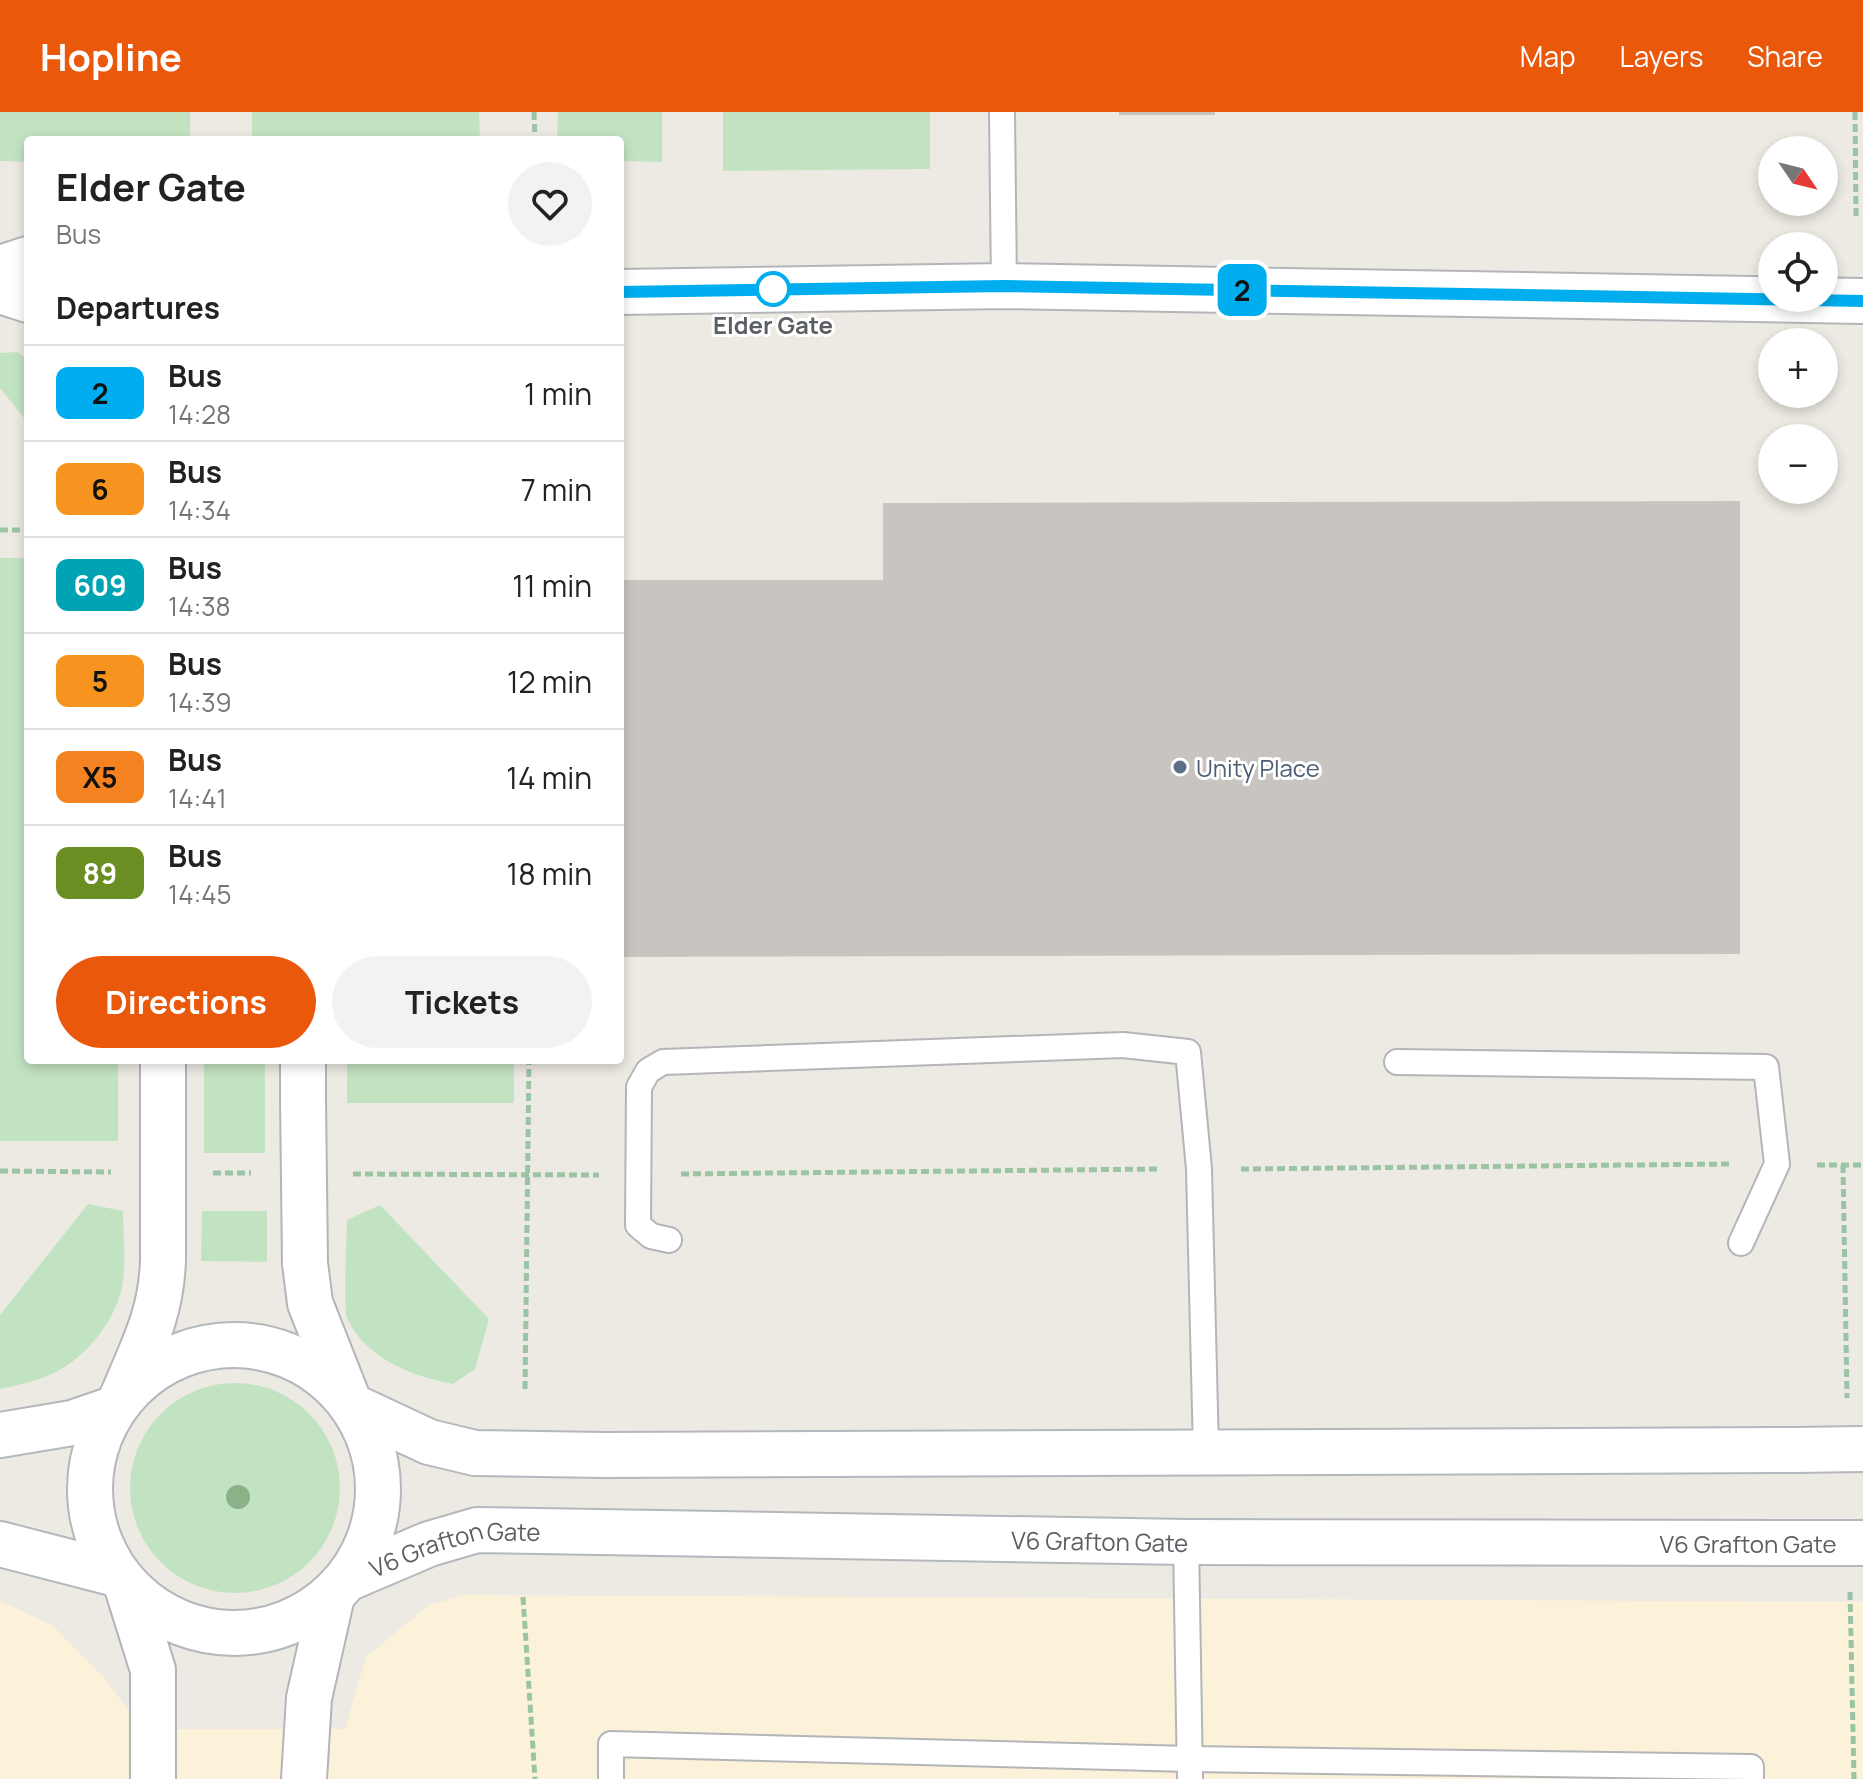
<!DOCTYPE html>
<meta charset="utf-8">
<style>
:root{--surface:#fff;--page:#f2f2f2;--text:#222;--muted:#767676;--line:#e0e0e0;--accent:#ea580c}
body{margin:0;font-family:Manrope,sans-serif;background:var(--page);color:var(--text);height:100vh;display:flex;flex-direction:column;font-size:30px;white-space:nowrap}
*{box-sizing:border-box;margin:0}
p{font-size:26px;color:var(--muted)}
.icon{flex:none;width:44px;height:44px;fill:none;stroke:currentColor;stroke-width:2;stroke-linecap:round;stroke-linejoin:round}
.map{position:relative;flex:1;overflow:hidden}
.side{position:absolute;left:24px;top:24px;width:600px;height:928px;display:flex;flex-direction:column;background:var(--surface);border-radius:8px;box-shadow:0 4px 12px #0003}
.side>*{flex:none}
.badge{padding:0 16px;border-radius:12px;font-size:28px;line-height:52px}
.needle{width:52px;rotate:125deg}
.buttons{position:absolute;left:1758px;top:24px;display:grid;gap:16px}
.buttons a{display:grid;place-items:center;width:80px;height:80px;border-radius:50%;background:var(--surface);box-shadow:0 4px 12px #0003;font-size:40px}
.map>.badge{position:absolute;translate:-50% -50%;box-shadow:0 0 0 4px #fff}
h2{padding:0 32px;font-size:30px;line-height:72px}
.round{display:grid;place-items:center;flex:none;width:84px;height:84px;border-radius:42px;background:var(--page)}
.headline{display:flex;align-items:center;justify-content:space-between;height:136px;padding:0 32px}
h1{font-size:38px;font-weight:700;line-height:60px}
.action{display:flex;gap:16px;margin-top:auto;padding:16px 32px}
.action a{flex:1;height:92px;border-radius:48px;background:var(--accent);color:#fff;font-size:32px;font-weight:700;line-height:92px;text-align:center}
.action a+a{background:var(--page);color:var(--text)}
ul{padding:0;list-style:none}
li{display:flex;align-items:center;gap:24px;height:96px;padding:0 32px;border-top:2px solid var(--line)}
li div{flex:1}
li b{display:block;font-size:30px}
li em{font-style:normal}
li .badge{min-width:88px;font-weight:700;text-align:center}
header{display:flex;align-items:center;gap:48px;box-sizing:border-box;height:112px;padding:0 40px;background:var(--accent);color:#fff}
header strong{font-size:38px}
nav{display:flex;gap:44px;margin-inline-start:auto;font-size:28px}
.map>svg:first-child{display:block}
.commercial{fill:#fbf2d9}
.green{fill:#c2e3c1}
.building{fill:#c8c5c0}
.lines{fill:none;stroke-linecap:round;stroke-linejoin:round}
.lane-casing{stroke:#b3b5b9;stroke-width:28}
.street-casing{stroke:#b3b5b9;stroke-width:48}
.secondary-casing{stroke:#b4b8bc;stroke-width:48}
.path{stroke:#9bc4a5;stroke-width:5;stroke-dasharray:8 4;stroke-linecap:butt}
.lane{stroke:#fff;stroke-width:24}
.street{stroke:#fff;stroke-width:44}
.secondary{stroke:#fff;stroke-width:44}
.street-bridge-casing{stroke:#b3b5b9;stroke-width:48;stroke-linecap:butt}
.secondary-bridge-casing{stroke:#b4b8bc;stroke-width:48;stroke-linecap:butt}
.street-bridge{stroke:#fff;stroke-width:44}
.secondary-bridge{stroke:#fff;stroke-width:44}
.tree{fill:#8bb187}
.line-casing{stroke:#fff;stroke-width:18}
.line{stroke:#00adef;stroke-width:12}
.stop-dot{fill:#fff;stroke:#00adef;stroke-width:4}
.service-dot{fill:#5c6f8a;stroke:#fff;stroke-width:3}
.labels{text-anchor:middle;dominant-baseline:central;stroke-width:6;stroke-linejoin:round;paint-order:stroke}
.stop-label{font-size:24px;font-weight:bold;fill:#5b5f63;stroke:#fff}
.service-label{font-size:24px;fill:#4e5e75;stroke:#fff;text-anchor:start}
.street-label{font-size:24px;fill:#5b5f63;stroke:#fff}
</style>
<header>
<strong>Hopline</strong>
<nav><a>Map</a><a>Layers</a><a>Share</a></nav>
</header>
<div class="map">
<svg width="1863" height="1667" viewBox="0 0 1863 1667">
<rect width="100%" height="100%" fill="#edeae3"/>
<path class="commercial" d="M465,1483L1863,1490V1667H0V1489L53,1514L105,1567L142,1617H345L366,1545L429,1493Z"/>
<path class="green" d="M0,0H190V28H28V50L0,49Z
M252,0H479L480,28H252Z
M558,0H662V50L620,49V28H557Z
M723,0H930V57L723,59Z
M17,240L28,248V311L0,276V241Z
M0,446H28V948H118V1029H0Z
M204,948H265V1041H204Z
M347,948H514V991H347Z
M88,1092L123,1099C123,1121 126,1146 123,1168C119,1205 87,1245 54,1261C37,1269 19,1273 0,1277V1203Z
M380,1093L489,1207L475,1257L453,1272C412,1264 366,1247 347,1206C343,1195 347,1125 347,1108Z
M202,1099H267V1150L201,1149Z
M130 1376a105 105 0 1 1 210 0a105 105 0 1 1-210 0Z"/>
<path class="building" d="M1119,0H1215V3H1119Z
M1740,389V842L620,845V468H883V391Z"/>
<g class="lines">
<defs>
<path id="lane" d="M1002,0L1004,174
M1397,950L1766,955L1777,1052L1741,1131
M669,1128L651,1124L638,1113L639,975L648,959L663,950L1123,933L1188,940L1199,1057L1206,1339
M1186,1430L1190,1667
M611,1667V1632L1190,1647L1751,1655V1667"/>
<path id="street" d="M0,156L28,147
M0,179L28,188
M620,180L1004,174L1863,189
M163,948V992
M303,948V987
M305,1151L310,1191L347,1285
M122,1285C143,1235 162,1201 163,1146
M127,1475L153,1558V1667
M304,1667L309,1586L332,1484"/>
<g id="secondary">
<circle cx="234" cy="1377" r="144"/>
<path d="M354,1295L429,1330L475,1341L605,1343L1796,1338"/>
<path d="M0,1323L72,1311L113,1297"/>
<path d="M0,1432L116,1462"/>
<path id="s1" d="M347,1467L429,1432L477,1418L1186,1430L1794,1431"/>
</g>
</defs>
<use href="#lane" class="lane-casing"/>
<use href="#street" class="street-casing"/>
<use href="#secondary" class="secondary-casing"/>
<path class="path" d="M534,0L535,28
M1855,0L1856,104
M0,418H28
M1817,1053H1863
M1843,1053L1847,1286
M1241,1057L1731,1052
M0,1059L111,1060
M213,1061H251
M353,1062L599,1063
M681,1062L1159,1057
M525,1277L529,948
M1850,1480L1854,1667
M523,1485L535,1667"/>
<use href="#lane" class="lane"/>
<use href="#street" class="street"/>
<use href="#secondary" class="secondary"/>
<defs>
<path id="street-bridge" d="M303,987L305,1151
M163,1146V992"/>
<path id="secondary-bridge" d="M1796,1338L1863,1337
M1794,1431H1863"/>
</defs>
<use href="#street-bridge" class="street-bridge-casing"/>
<use href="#secondary-bridge" class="secondary-bridge-casing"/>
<use href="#street-bridge" class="street-bridge"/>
<use href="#secondary-bridge" class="secondary-bridge"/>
</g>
<circle class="tree" cx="238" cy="1385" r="12"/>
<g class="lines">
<defs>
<path id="line" d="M620,180L1004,174L1863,189"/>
</defs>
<use href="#line" class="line-casing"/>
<use href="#line" class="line"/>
</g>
<circle class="stop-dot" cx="773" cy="177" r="16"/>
<circle class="service-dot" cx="1180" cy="655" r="8"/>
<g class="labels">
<g class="stop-label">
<text x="773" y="212">Elder Gate</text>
</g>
<g class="service-label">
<text x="1196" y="655">Unity Place</text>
</g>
<g class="street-label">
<text stroke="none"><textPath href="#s1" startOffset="762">V6 Grafton Gate</textPath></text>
<text x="1748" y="1431">V6 Grafton Gate</text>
<text stroke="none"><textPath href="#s1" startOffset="114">V6 Grafton Gate</textPath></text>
</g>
</g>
</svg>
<div class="buttons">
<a><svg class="needle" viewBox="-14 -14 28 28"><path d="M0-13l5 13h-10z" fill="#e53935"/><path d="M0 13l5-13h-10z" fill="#767676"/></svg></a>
<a><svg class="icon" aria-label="locate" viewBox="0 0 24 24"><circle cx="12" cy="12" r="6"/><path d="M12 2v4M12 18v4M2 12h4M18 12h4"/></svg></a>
<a>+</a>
<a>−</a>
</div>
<b class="badge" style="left:1242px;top:178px;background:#00adef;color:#111">2</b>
<section class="side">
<div class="headline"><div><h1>Elder Gate</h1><p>Bus</p></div><a class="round"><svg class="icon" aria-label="heart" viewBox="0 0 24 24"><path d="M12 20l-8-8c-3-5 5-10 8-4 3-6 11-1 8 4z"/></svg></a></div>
<h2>Departures</h2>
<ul>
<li><span class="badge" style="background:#00adef;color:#111">2</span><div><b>Bus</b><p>14:28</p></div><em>1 min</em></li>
<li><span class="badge" style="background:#f6941f;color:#111">6</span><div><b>Bus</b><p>14:34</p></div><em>7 min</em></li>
<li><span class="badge" style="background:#00a3b4;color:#fff">609</span><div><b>Bus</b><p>14:38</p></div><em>11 min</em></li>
<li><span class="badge" style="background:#f6941f;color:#111">5</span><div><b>Bus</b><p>14:39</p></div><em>12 min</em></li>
<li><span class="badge" style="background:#f58220;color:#111">X5</span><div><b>Bus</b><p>14:41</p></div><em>14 min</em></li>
<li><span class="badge" style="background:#6b8e23;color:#fff">89</span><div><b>Bus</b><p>14:45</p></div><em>18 min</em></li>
</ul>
<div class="action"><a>Directions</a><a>Tickets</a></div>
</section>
</div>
